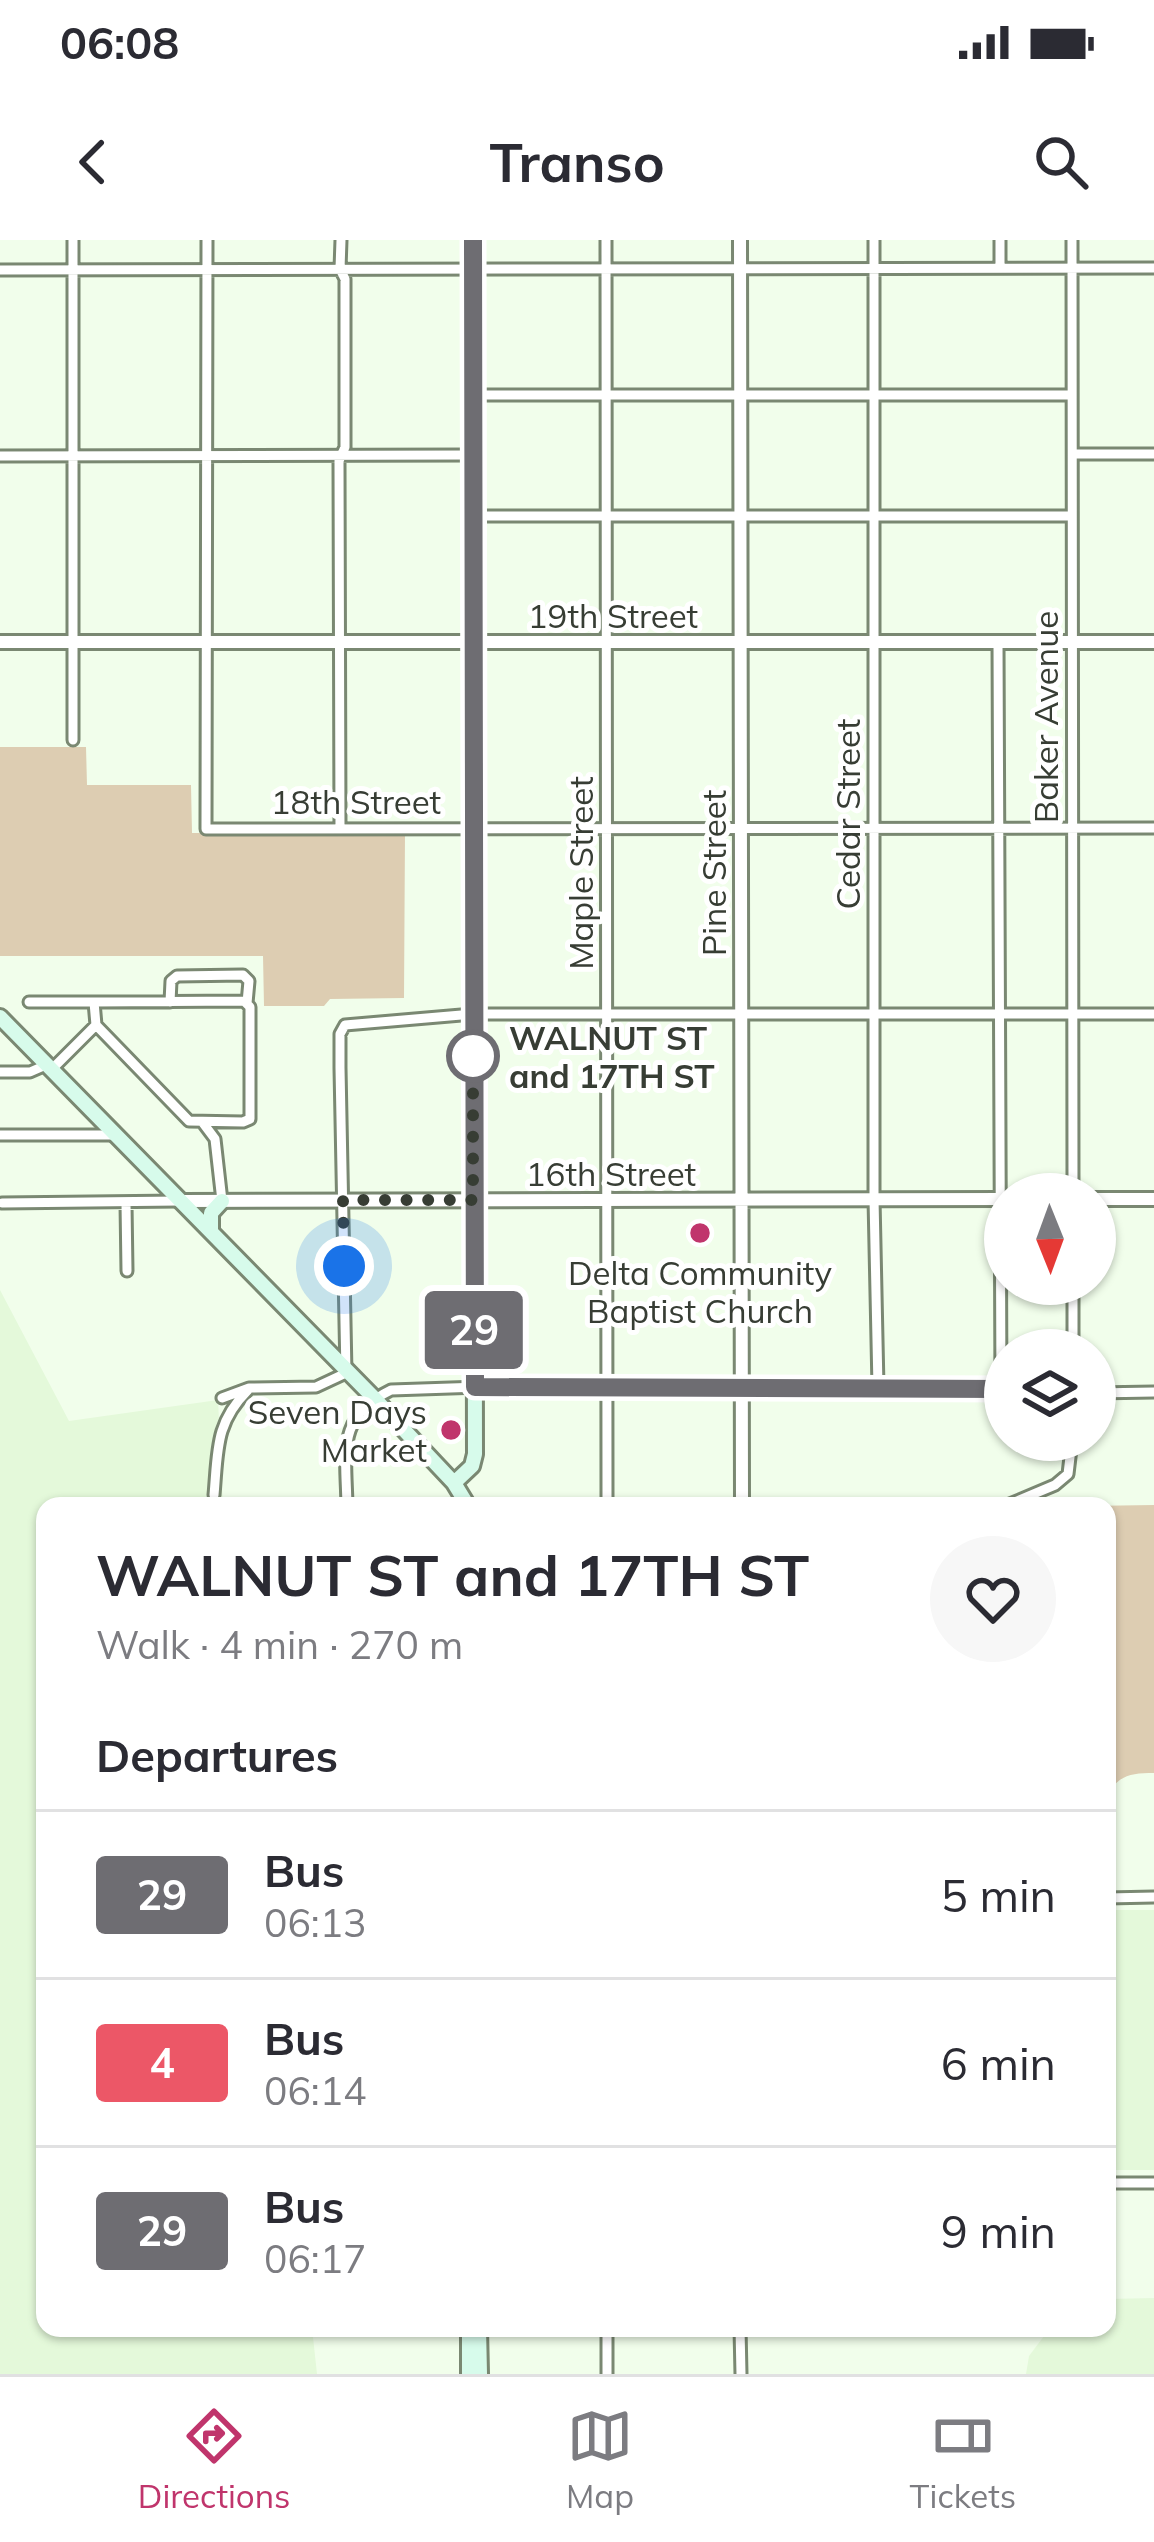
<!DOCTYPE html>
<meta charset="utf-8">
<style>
:root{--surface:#fff;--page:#f7f7f7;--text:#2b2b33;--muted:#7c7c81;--line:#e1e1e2;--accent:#c0356c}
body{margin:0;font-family:Mulish,sans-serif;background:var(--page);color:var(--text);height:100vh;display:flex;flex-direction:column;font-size:45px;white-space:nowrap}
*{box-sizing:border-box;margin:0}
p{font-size:39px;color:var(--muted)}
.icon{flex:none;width:66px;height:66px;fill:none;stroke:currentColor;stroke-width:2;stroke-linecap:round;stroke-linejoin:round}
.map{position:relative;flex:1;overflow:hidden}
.sheet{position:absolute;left:36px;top:1257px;width:1080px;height:840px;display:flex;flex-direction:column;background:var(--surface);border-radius:24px;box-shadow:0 3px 9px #0004}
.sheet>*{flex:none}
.badge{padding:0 24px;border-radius:9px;font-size:42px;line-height:78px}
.needle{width:78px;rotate:179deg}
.tools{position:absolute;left:984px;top:933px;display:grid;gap:24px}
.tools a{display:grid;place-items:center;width:132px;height:132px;border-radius:50%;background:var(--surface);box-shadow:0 3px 9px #0004;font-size:60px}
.you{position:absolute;width:60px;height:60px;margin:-30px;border:9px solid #fff;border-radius:50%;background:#1a73e8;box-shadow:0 0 0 18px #1a73e833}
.map>.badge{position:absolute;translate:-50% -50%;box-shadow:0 0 0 6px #fff}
h2{padding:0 60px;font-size:45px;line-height:108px}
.round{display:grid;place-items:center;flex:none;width:126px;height:126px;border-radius:63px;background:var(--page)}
.summary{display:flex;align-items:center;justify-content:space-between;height:204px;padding:0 60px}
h1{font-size:57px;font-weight:700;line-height:90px}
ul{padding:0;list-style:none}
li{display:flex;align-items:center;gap:36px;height:168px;padding:0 60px;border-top:3px solid var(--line)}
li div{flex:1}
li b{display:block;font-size:45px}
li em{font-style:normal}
li .badge{min-width:132px;font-weight:700;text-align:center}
.status{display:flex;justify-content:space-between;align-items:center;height:84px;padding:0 60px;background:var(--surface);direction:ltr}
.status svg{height:33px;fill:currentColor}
header{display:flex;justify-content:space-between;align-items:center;height:156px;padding:0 60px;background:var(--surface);font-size:54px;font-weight:700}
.tab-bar{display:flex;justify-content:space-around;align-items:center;height:168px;border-top:3px solid var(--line);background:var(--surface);font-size:33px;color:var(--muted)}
.tab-bar a{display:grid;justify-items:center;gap:6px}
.tab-bar .current{color:var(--accent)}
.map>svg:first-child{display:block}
.built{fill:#e4f9da}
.green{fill:#ddcdb2}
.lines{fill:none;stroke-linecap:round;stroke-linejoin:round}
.minor-casing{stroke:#7a8872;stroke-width:15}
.tertiary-casing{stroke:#7a8872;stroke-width:18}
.secondary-casing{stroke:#7a8872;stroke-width:20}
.minor{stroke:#fff;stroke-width:9}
.tertiary{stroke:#fff;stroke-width:12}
.secondary{stroke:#d7fbeb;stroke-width:14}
.line-casing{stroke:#fff;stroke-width:27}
.line{stroke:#6e6d72;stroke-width:18}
.walk{stroke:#373d34;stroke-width:12;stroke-dasharray:0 21.6}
.stop-dot{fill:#fff;stroke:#6e6d72;stroke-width:6}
.poi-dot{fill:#c0356c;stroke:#fff;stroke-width:4.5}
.labels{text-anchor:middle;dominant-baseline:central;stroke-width:10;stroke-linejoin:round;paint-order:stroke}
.street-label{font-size:33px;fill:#373d34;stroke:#fff}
.stop-label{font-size:33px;font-weight:bold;fill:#373d34;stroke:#fff;text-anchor:start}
.poi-label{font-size:33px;fill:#373d34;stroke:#fff}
</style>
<div class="status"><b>06:08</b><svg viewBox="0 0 49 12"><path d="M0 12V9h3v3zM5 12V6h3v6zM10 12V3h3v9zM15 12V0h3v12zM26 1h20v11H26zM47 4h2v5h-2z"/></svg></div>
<header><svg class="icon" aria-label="back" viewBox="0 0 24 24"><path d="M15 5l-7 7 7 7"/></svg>Transo<svg class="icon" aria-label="search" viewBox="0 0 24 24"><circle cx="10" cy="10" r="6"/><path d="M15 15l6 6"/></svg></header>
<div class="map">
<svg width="1154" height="2134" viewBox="0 0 1154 2134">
<rect width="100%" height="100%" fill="#f1feeb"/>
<path class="built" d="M0,1050L69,1181L218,1160L223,1266H45V2088H312L317,2134H0Z
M1107,1670H1154V1930H1107Z
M1154,2058V2134H1026L1029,2116L1050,2088H1107V2059Z"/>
<path class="green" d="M0,507H86L87,545H191L192,593H405L404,758L330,759L324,766H264L263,716H0Z
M1154,1265V1533C1131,1533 1118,1535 1107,1556V1266H1087Z"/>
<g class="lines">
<defs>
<path id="minor" d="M207,0L206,589L1154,588
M606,0L607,1266
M874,0V959L878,1147
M1072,0L1073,954
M1000,28V0
M0,30L1154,28
M473,155H1071
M1073,214H1154
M0,216L473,215
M473,276H1072
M998,402L1001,1149
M73,500V0
M340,588L339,221L345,207V39L340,29L341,0
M29,762H94
M170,762L171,741L177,736L243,735L249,741L247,763
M51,830L96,785L94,762L244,761L250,767V879L243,882L189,881L96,785
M0,832H30L46,825
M203,883L215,899L222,961
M0,895H115
M2,963L179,961
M126,964L127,1031
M1073,1044V1110
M1095,1153L1154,1152
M222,1158L249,1148L316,1147L346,1133L340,828V794L345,785L473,774H1154
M214,1255C218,1210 215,1183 248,1150
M347,1266C346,1212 336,1177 391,1150L540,1145L1005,1149
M1005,1266L1055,1245L1068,1234L1072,1200
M1107,1658L1154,1657
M1107,1943H1154
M740,2088L741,2134
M607,2134V2088"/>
<path id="tertiary" d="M740,0L742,1266
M0,402H1154
M1095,959H1154
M184,961L1005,959"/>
<path id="secondary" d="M0,777L374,1158L454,1243L468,1266
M211,991V973L222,961
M454,1243L472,1226L475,1214L473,0
M469,2088V2134
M479,2088L480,2134"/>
</defs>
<use href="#minor" class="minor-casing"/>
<use href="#tertiary" class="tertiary-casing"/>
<use href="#secondary" class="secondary-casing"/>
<use href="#minor" class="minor"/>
<use href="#tertiary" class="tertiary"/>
<use href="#secondary" class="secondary"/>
</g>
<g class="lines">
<defs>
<path id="line" d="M473,0L475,1147L1005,1149"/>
</defs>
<use href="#line" class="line-casing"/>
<use href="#line" class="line"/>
<path class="walk" d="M344,1026L343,960H473V816"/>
</g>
<circle class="stop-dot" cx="473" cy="816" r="24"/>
<g class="poi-dot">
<circle cx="700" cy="993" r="12"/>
<circle cx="451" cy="1190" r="12"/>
</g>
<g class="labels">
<g class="street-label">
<text x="613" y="375">19th Street</text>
<text transform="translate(1045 477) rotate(-90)">Baker Avenue</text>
<text x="356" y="561">18th Street</text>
<text transform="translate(847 574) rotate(-90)">Cedar Street</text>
<text transform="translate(580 633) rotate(-90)">Maple Street</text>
<text transform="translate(713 633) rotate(-90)">Pine Street</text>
<text x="611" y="933">16th Street</text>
</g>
<g class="stop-label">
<text x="509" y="797">WALNUT ST<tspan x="509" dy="38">and 17TH ST</tspan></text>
</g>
<g class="poi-label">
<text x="700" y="1032">Delta Community<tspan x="700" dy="38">Baptist Church</tspan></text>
<text x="427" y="1171" text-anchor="end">Seven Days<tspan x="427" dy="38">Market</tspan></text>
</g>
</g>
</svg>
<div class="tools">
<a><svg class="needle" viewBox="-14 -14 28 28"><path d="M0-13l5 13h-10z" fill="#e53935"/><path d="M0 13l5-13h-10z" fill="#7c7c81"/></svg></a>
<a><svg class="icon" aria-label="layers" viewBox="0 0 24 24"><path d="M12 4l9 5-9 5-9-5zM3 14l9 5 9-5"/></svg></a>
</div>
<div class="you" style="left:344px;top:1026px"></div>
<b class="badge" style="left:474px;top:1090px;background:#6e6d72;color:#fff">29</b>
<section class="sheet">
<div class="summary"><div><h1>WALNUT ST and 17TH ST</h1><p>Walk · 4 min · 270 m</p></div><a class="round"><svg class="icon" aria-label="heart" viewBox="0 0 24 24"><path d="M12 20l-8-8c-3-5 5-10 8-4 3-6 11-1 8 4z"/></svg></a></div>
<h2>Departures</h2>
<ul>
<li><span class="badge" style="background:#6e6d72;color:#fff">29</span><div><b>Bus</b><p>06:13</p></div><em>5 min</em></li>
<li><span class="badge" style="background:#ec5767;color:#fff">4</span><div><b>Bus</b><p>06:14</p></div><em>6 min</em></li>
<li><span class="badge" style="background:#6e6d72;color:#fff">29</span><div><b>Bus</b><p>06:17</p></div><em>9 min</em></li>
</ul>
</section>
</div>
<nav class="tab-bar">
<a class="current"><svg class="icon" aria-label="directions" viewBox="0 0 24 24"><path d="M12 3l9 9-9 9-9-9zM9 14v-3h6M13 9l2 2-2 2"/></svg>Directions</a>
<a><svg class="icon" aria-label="map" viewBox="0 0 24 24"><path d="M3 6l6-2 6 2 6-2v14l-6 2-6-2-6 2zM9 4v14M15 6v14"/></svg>Map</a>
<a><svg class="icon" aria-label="tickets" viewBox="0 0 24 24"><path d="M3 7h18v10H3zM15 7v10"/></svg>Tickets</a>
</nav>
